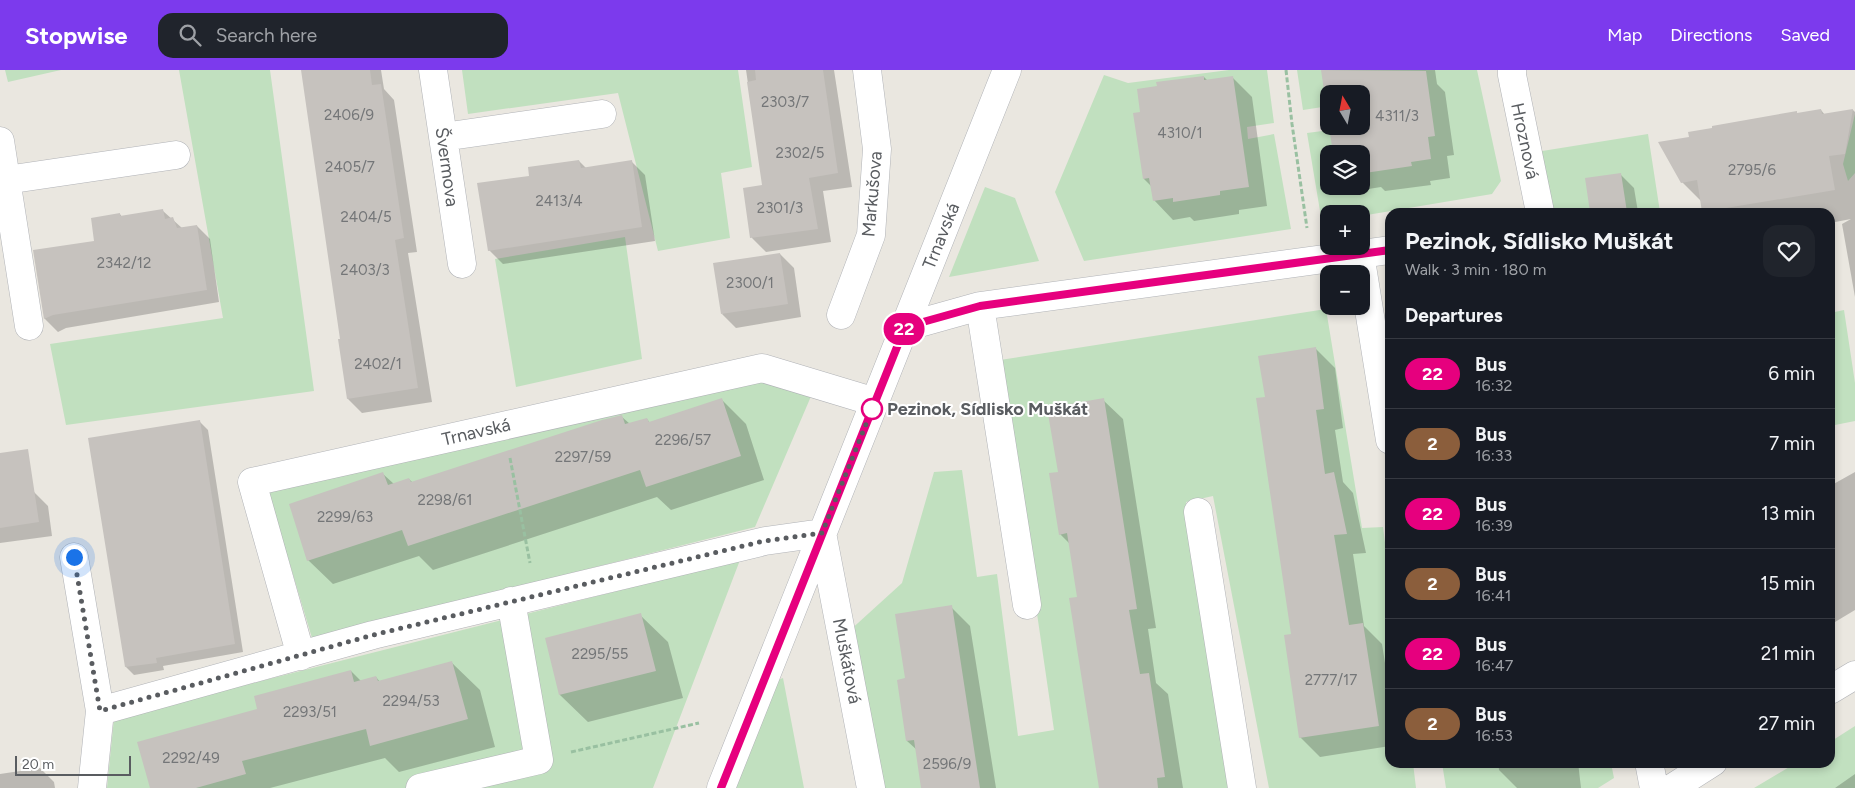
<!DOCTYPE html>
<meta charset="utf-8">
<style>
:root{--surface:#171b24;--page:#20242c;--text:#f1f3f6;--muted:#9ea1a6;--line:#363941;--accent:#7c3aed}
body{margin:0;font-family:Figtree,sans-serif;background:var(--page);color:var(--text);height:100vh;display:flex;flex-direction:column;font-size:19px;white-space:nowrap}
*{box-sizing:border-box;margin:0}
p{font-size:16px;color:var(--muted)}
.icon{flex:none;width:28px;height:28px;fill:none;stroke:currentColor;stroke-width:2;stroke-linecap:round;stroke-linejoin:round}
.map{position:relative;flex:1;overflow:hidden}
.details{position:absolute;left:1385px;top:138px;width:450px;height:560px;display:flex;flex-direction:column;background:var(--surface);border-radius:15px;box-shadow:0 2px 8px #0003}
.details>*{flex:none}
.badge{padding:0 10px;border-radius:16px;font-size:18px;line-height:32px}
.needle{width:32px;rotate:350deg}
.tools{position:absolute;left:1320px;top:15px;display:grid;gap:10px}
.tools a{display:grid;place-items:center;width:50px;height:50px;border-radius:10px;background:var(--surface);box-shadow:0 2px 8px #0003;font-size:25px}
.scale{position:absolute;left:15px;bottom:12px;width:116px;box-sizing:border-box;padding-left:5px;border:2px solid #595c60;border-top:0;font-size:14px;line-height:18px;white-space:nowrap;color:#595c60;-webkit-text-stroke:4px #fff;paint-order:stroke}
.you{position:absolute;width:25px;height:25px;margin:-12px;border:4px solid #fff;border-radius:50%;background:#1a73e8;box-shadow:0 0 0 8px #1a73e833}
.map>.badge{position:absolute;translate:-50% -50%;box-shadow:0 0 0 2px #fff}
h2{padding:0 20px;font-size:19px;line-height:45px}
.round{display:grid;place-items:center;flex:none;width:52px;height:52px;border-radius:15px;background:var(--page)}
.summary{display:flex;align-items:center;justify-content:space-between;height:85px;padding:0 20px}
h1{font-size:24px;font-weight:700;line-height:38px}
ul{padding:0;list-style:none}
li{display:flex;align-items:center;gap:15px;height:70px;padding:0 20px;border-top:1px solid var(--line)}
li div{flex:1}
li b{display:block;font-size:19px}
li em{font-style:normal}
li .badge{min-width:55px;font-weight:700;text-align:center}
header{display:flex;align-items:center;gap:30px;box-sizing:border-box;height:70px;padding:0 25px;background:var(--accent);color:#fff}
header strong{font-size:24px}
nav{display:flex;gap:28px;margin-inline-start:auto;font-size:18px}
.search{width:350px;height:45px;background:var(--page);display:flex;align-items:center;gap:12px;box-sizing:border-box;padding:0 18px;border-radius:15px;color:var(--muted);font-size:19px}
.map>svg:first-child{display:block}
.green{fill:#c1e0bf;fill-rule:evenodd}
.shadow{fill:#0003}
.building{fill:#c6c2be}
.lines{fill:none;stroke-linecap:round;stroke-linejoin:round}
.street-casing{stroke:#b1b3b7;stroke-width:29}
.path{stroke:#99c0a1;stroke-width:3;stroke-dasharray:5 2.5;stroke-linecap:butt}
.street{stroke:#fff;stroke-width:28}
.line-casing{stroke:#fff;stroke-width:11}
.line{stroke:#e6007e;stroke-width:8}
.walk{stroke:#595c60;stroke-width:5;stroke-dasharray:0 9}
.stop-dot{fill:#fff;stroke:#e6007e;stroke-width:2.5}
.labels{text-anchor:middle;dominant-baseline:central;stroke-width:4;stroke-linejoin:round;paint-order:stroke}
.number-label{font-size:15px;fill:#747678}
.street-label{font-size:18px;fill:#595c60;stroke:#fff}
.stop-label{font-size:18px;font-weight:bold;fill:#595c60;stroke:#fff;text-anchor:start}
</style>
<header>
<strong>Stopwise</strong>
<div class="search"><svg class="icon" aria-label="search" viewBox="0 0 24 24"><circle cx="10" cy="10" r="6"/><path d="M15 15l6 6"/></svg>Search here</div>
<nav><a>Map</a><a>Directions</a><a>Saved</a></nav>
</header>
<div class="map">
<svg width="1855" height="718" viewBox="0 0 1855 718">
<rect width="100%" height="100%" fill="#eae7e0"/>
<path class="green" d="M5,0H61L8,12Z
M179,0H270L314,321L66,355L50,274L223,248Z
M462,0H738L752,97L721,103L730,168L658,181L618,23L468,44Z
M1229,0H1267L1274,53L1247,57L1248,69L1274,64L1291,159L1084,191L1055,122L1104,5L1128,13Z
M1297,0H1477L1501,111L1492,124L1361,146V144H1329V151L1322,153L1307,63L1361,56V24H1329V36L1303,40ZM1329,84H1361V116H1329Z
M1855,44V103L1848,111L1843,94Z
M1648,64L1660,142H1547L1536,82Z
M985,117L1015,128L1039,191L949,207Z
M625,167L642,289L516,317L495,189Z
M1326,239L1362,458L1383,457L1390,511V692L1413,693L1416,718H1269L1213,426L1186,432L1234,718H879L847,563L902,513L934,402L962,400L977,507L997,504L1018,666L1054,660L1000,290Z
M1844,240L1855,313V351L1830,356V243Z
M758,310L812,324L755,457L312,568L267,418Z
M740,490L653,718H107L114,648Z
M783,608L804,718H733L775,611Z
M1855,656V718H1754L1796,693L1830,692V672Z
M1442,693H1611L1614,708L1598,718H1446Z"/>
<path class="shadow" d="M302,0H381L384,19L394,30L417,182L408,183L432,332L362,343L348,329L342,270Z
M746,0H834L852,117L823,121L831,172L766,182L752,168L744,119L763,116Z
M1323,0H1435L1437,14L1445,22L1454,85L1447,86L1450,108L1430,111L1431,115L1385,121L1381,117L1356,121L1351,116H1361V24H1329V44Z
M1204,7L1208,11L1233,8L1252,27L1267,136L1239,140V144L1194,151L1190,147L1173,150L1154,130L1152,117L1144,109L1141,43Z
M1821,40L1825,45L1853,40L1855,42V227L1842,154L1851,149L1830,153V142H1704L1702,132L1682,112L1798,44Z
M579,91L587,99L631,91L645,105L655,171L503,194L489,180L530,107Z
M1620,104L1634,118L1638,142H1592L1586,109Z
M163,141L182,158L197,156L210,169L219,232L66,258L58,262L45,249L34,181L96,172L120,144L122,147Z
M780,184L794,198L801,247L736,258L722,244Z
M1315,278L1335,298L1343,358L1335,360L1343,412L1353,423L1366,483L1353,484L1364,556L1382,574L1390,625V676L1320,687L1300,667L1292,565L1266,328Z
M722,330L746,354L764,410L671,440L657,427L433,500L419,486L333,514L308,490L383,404L394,414L409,409L413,413L622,347L630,354L647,349L650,353Z
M1103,330L1123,349L1156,558L1148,559L1156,613L1168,624L1183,718H1096H1100L1079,528L1070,474L1060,464L1059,403Z
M200,352L208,360L243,582L163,596L164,600L134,605L126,597L90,369Z
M1855,402V540L1835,552L1830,549V416Z
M34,422L48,436L52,466L0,473V427Z
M951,537L970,556L996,718H923L917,680L907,671L906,609Z
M640,545L668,572L683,628L588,652L560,625L546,569Z
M452,593L480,620L495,677L399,702L385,688L270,718H151L259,640L351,601L361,611L376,607L380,612Z
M1498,692H1578L1581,718H1517L1499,700Z
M40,698L54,712L55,718H0V704Z
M1855,704V718H1835Z"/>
<path class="building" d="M301,0H370L372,15L381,14L404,168L395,170L418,318L347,329L338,269H340Z
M755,0H823L838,103L809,108L818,159L750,168L743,118L762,115L747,12L756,10Z
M1321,0L1426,1L1435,66L1428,67L1431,89L1411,92L1412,96L1365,103L1364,98L1361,99V84H1333L1329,56H1361V24H1329V54Z
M1204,6V10L1233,6L1249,117L1220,121V125L1173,132V128L1153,131L1149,108L1143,109L1133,43L1140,42L1137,19L1157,16L1156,12Z
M1821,39L1822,44L1853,39L1845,84L1829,86L1835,120L1702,142L1697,110L1681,113L1658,72L1689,67L1688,62L1712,58V56L1797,41V43Z
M579,90L581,98L632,90L642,157L488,181L477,113L529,106L528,97Z
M1621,103L1627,142H1590L1585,108Z
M163,139L165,149L173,147L177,158L197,155L207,220L53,245L44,249L33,180L94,171L91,148L120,143V146Z
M780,183L788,234L721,244L713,193Z
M1316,277L1324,339L1316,340L1325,404L1334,402L1347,464L1334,465L1349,555L1363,553L1379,656L1299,668L1284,565L1291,564L1256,328L1265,327L1258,286Z
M722,328L741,386L646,417L640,400L408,476L402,460L307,491L289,434L383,402L388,415L409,408L411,412L602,350L622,345L625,354L647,348L649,352Z
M1104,328L1137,539L1129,540L1140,604L1149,603L1165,707L1157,708L1158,718H1099L1069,528L1077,527L1067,463L1059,465L1049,403L1058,402L1047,338Z
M200,350L235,574L156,588L157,593L125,597L88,368Z
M28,379L39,452L0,458V383Z
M952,535L980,718H921L914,670L906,671L897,610L905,608L895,544Z
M641,543L656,601L559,625L545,568Z
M452,591L468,649L370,676L366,659L242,691L246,704L196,718H150L137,672L257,639L254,626L351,600L354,612L376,606L378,611Z"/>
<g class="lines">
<defs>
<path id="street" d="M433,0L462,194
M1512,0V5L1540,142
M443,67L602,44
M0,71L29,256
M6,110L176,85
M1360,184L1390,370
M980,236L1027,535
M841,245L871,165L877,79L867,0
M905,257L980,236L1390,180
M1198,442L1242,718
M74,487L100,641L92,718
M301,586L252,412L762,298L875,332
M1830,620L1855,605
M100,641L373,565L765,471L822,463L871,718
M1649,692L1654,718
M420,718L539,690L511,531
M721,718L1007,0
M1672,718L1713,692"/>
</defs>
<use href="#street" class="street-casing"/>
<path class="path" d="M1286,0L1292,54L1307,158
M510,388L530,493
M571,682L699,653"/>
<use href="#street" class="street"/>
</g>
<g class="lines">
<defs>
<path id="line" d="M721,718L905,257L980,236L1390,180"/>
</defs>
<use href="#line" class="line-casing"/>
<use href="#line" class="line"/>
<path class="walk" d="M74,487L100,641L373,565L764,471L822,463L875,332L872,339"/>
</g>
<circle class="stop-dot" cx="872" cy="339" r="10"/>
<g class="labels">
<g class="number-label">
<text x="785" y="32">2303/7</text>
<text x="349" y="45">2406/9</text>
<text x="1397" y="46">4311/3</text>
<text x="1180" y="63">4310/1</text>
<text x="800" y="83">2302/5</text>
<text x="350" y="97">2405/7</text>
<text x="1752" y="100">2795/6</text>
<text x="559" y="131">2413/4</text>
<text x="780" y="138">2301/3</text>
<text x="366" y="147">2404/5</text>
<text x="124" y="193">2342/12</text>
<text x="365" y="200">2403/3</text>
<text x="750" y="213">2300/1</text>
<text x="378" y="294">2402/1</text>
<text x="683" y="370">2296/57</text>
<text x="583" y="387">2297/59</text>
<text x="445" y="430">2298/61</text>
<text x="345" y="447">2299/63</text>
<text x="600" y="584">2295/55</text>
<text x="1331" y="610">2777/17</text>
<text x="411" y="631">2294/53</text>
<text x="310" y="642">2293/51</text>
<text x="191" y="688">2292/49</text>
<text x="947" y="694">2596/9</text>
</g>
<g class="street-label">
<text transform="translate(1525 71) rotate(78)">Hroznová</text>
<text transform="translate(447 97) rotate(82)">Švermova</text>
<text transform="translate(872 124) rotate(-85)">Markušova</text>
<text transform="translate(941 166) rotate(-68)">Trnavská</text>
<text transform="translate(476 362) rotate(-13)">Trnavská</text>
<text transform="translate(847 591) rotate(79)">Muškátová</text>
</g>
<g class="stop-label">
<text x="887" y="339">Pezinok, Sídlisko Muškát</text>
</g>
</g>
</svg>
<div class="tools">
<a><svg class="needle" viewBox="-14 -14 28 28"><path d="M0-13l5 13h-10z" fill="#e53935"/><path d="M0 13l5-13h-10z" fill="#9ea1a6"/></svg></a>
<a><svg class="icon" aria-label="layers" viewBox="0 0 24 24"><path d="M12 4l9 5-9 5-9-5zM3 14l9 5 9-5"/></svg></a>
<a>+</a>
<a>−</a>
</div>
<div class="scale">20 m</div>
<div class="you" style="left:74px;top:487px"></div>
<b class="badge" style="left:904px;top:259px;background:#e6007e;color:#fff">22</b>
<section class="details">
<div class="summary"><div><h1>Pezinok, Sídlisko Muškát</h1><p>Walk · 3 min · 180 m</p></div><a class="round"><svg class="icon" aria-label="heart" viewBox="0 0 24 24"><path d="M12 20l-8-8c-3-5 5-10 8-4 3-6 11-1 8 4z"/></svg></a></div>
<h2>Departures</h2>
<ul>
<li><span class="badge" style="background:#e6007e;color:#fff">22</span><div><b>Bus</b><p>16:32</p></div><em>6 min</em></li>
<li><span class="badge" style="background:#8b5e3c;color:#fff">2</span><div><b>Bus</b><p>16:33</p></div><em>7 min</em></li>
<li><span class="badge" style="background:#e6007e;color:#fff">22</span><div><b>Bus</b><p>16:39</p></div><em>13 min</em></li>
<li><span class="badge" style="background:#8b5e3c;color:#fff">2</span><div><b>Bus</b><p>16:41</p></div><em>15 min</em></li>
<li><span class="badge" style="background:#e6007e;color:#fff">22</span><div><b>Bus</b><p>16:47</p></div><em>21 min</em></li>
<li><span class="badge" style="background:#8b5e3c;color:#fff">2</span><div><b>Bus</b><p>16:53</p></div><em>27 min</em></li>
</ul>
</section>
</div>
